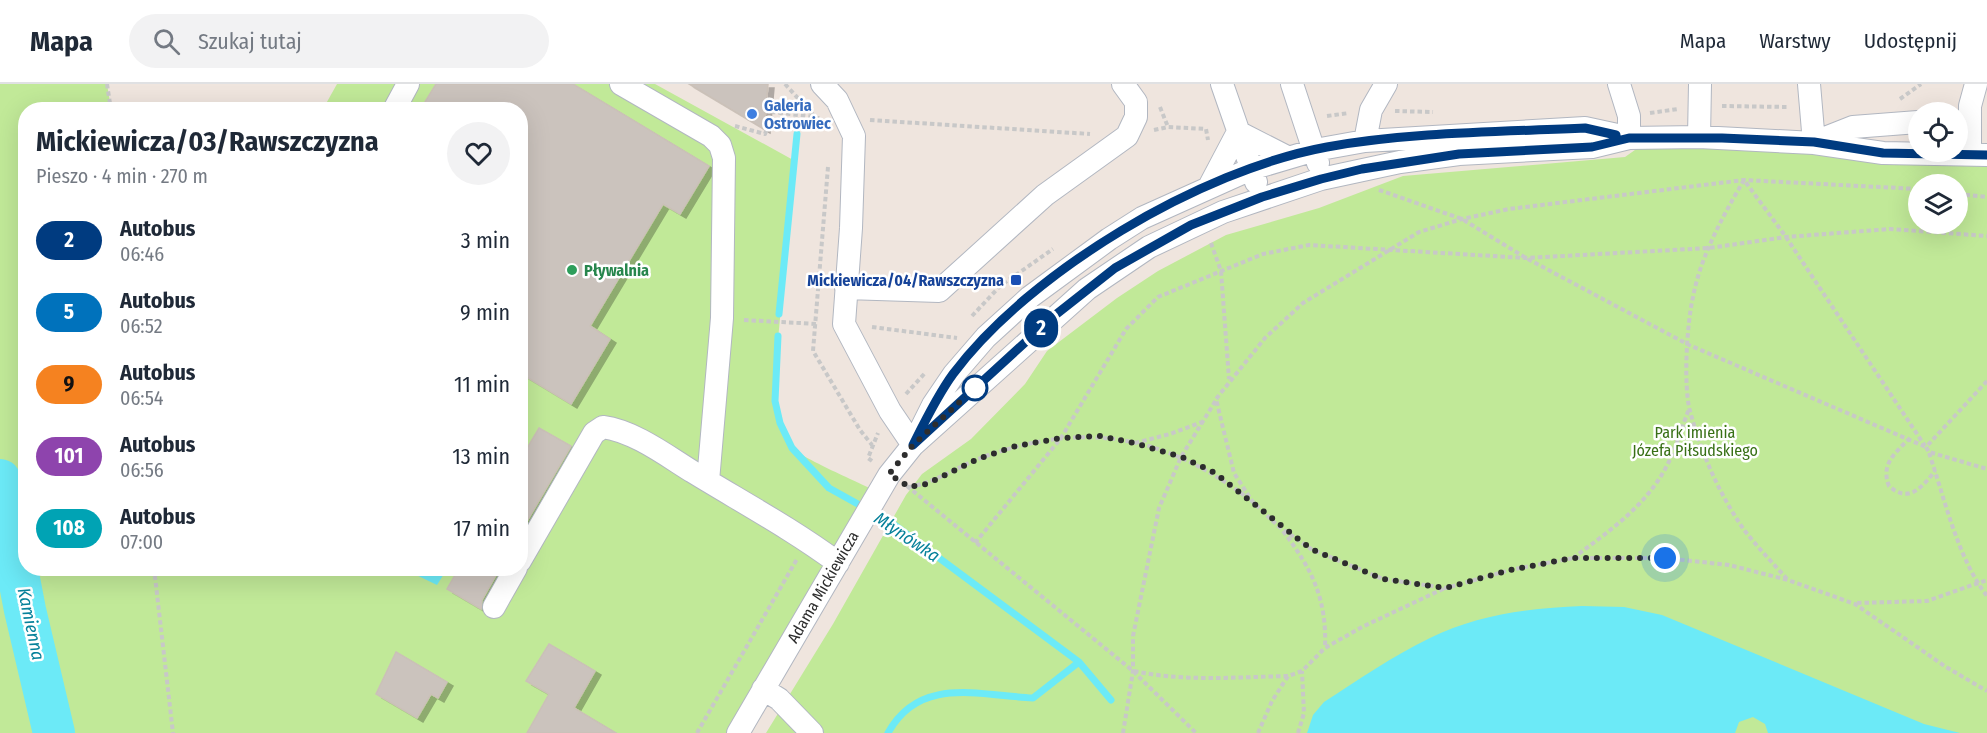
<!DOCTYPE html>
<html lang="pl">
<meta charset="utf-8">
<style>
:root{--surface:#fff;--page:#f2f2f3;--text:#1f2937;--muted:#747a83;--line:#e0e1e3}
body{margin:0;font-family:"Fira Sans Condensed",sans-serif;background:var(--page);color:var(--text);height:100vh;display:flex;flex-direction:column;font-size:22px;white-space:nowrap}
*{box-sizing:border-box;margin:0}
p{font-size:20px;color:var(--muted)}
.icon{flex:none;width:33px;height:33px;fill:none;stroke:currentColor;stroke-width:2;stroke-linecap:round;stroke-linejoin:round}
.map{position:relative;flex:1;overflow:hidden}
.side{position:absolute;left:18px;top:18px;width:510px;height:474px;display:flex;flex-direction:column;background:var(--surface);border-radius:24px;box-shadow:0 6px 24px #0002}
.side>*{flex:none}
.badge{padding:0 12px;border-radius:20px;font-size:21px;line-height:39px}
.tools{position:absolute;left:1908px;top:18px;display:grid;gap:12px}
.tools a{display:grid;place-items:center;width:60px;height:60px;border-radius:50%;background:var(--surface);box-shadow:0 6px 24px #0002;font-size:30px}
.you{position:absolute;width:30px;height:30px;margin:-15px;border:4px solid #fff;border-radius:50%;background:#1a73e8;box-shadow:0 0 0 9px #1a73e833}
.map>.badge{position:absolute;translate:-50% -50%;box-shadow:0 0 0 3px #fff}
.round{display:grid;place-items:center;flex:none;width:63px;height:63px;border-radius:32px;background:var(--page)}
.summary{display:flex;align-items:center;justify-content:space-between;height:102px;padding:0 18px}
h1{font-size:28px;font-weight:700;line-height:45px}
ul{padding:0;list-style:none}
li{display:flex;align-items:center;gap:18px;height:72px;padding:0 18px}
li div{flex:1}
li b{display:block;font-size:22px}
li em{font-style:normal}
li .badge{min-width:66px;font-weight:700;text-align:center}
header{display:flex;align-items:center;gap:36px;box-sizing:border-box;height:84px;padding:0 30px;background:var(--surface);border-bottom:2px solid var(--line)}
header strong{font-size:28px}
nav{display:flex;gap:33px;margin-inline-start:auto;font-size:21px}
.search{width:420px;height:54px;background:var(--page);display:flex;align-items:center;gap:15px;box-sizing:border-box;padding:0 21px;border-radius:33px;color:var(--muted);font-size:22px}
.map>svg:first-child{display:block}
.green{fill:#c1e998;fill-rule:evenodd}
.water{fill:#6ceaf7}
.lines{fill:none;stroke-linecap:round;stroke-linejoin:round}
.stream{stroke:#6ceaf7;stroke-width:7}
.river{stroke:#6ceaf7;stroke-width:42}
.building{fill:#cbc3bd;stroke:#cbc1b8;stroke-width:1.5;filter:url(#shadow)}
.minor-casing{stroke:#b2b7c1;stroke-width:24}
.path{stroke:#c8c8c8;stroke-width:4;stroke-dasharray:4.5 3;stroke-linecap:butt}
.minor{stroke:#fff;stroke-width:22}
.line-casing{stroke:#fff;stroke-width:14}
.line{stroke:#003b80;stroke-width:9}
.walk{stroke:#2d2d2d;stroke-width:6;stroke-dasharray:0 10.8}
.shop-dot{fill:#3f7fe0;stroke:#fff;stroke-width:2}
.leisure-dot{fill:#2e9e5b;stroke:#fff;stroke-width:2}
.transit-dot{fill:#1a4fb4;stroke:#fff;stroke-width:2}
.stop-dot{fill:#fff;stroke:#003b80;stroke-width:3}
.labels{text-anchor:middle;dominant-baseline:central;stroke-width:5;stroke-linejoin:round;paint-order:stroke}
.shop-label{font-size:16px;font-weight:bold;fill:#366cbe;stroke:#fff;text-anchor:start}
.leisure-label{font-size:16px;font-weight:bold;fill:#27864d;stroke:#fff;text-anchor:start}
.transit-label{font-size:16px;font-weight:bold;fill:#164399;stroke:#fff;text-anchor:end}
.park-label{font-size:16px;fill:#387016;stroke:#fff}
.street-label{font-size:16px;fill:#2d2d2d;stroke:#fff}
.water-label{font-size:18px;font-style:italic;fill:#06819a;stroke:#fff}
</style>
<header>
<strong>Mapa</strong>
<div class="search"><svg class="icon" aria-label="search" viewBox="0 0 24 24"><circle cx="10" cy="10" r="6"/><path d="M15 15l6 6"/></svg>Szukaj tutaj</div>
<nav><a>Mapa</a><a>Warstwy</a><a>Udostępnij</a></nav>
</header>
<div class="map">
<svg width="1987" height="649" viewBox="0 0 1987 649">
<defs>
<filter id="shadow"><feDropShadow dx="6" dy="4" stdDeviation="0" flood-color="#0004"/></filter>
</defs>
<rect width="100%" height="100%" fill="#efe5de"/>
<path class="green" d="M0,0H107L111,25L26,26V484H520V26L323,25L337,0H655L795,77L775,287C775,311 775,344 792,364C798,372 864,401 878,408L738,649H0Z
M1652,54L1987,71V649H766L833,540L906,411L922,390L971,355L1025,300L1047,267L1117,214L1158,187L1226,151L1319,124L1403,92L1625,73ZM1918,100H1958V140H1918Z"/>
<path class="water" d="M404,485H447L437,501Z
M1582,522L1624,523L1662,531L1924,640L1960,649H1768L1765,640L1753,633L1739,638L1735,649H1307L1313,631L1324,618C1358,596 1393,572 1430,554C1477,531 1530,524 1582,522Z"/>
<g class="lines">
<path class="stream" d="M779,230L797,50
M778,252L775,317L780,339L792,364L829,404L892,439L1079,578L1111,616
M888,649C919,592 978,611 1033,614L1079,578"/>
<path class="river" d="M0,396L25,526L54,649"/>
</g>
<path class="building" d="M436,0H573L709,82L680,130L663,120L590,242L610,255L571,320L520,289V26H420Z
M689,0H768L764,45Z
M539,344L571,362L520,449V376Z
M459,484H500L482,516L481,525L447,505Z
M549,560L595,587L574,624L616,649H527L549,610L526,597Z
M396,568L447,598L438,614L431,610L417,634L376,610Z"/>
<g class="lines">
<defs>
<path id="minor" d="M621,0L711,52L720,61L724,74L722,234L708,397
M822,0L837,16L854,52L851,144L844,240L890,327L913,361
M1222,0L1256,98
M1292,0L1318,79
M1619,0L1629,32V54
M1809,0L1814,59
M394,26L408,0
M1238,48L1287,73
M1699,53L1700,0
M1365,57L1371,26L1386,0
M1815,58L1853,43L1918,38
M1970,70V22L1976,0
M1209,103L1238,48
M846,204L939,207L1045,111L1127,52L1136,33V18L1123,0
M919,349L933,321L954,290L986,253L1030,213L1109,155L1142,134L1251,85L1315,66L1365,57L1585,44L1622,52
M520,477L594,349L603,343C634,347 667,372 693,388C742,418 792,445 838,479
M494,523L516,484
M763,605L779,615L812,649
M738,649L889,391L913,361L1087,205L1149,163L1223,128L1321,95L1400,78L1459,70L1592,63L1629,54L1699,53L1814,59L1883,69L1987,71"/>
</defs>
<use href="#minor" class="minor-casing"/>
<path class="path" d="M107,0L111,26
M785,0L816,34H820
M1900,15L1921,0
M1722,22L1789,23
M1160,23L1168,43
M1395,27L1433,28
M1650,29L1678,25
M1327,32L1349,29
M870,36L1090,50
M735,42L765,50L773,28L815,33
M1154,46L1168,43L1206,45L1208,56
M828,83L813,267L860,346L872,361
M1918,105L1744,96L1509,125L1462,135L1419,148L1303,219L1265,254L1216,315L1234,389L1252,417L1278,442L1311,465L1383,495L1446,504L1510,486L1573,474H1665L1729,481L1788,496L1855,520L1946,583L1987,607
M1379,106L1462,135L1526,174L1689,261L1926,363
M1958,110L1987,113
M1211,159L1221,187L1229,295
M972,232L1000,202L1053,165
M744,236L817,240
M872,243L957,254
M1987,297L1926,363L1929,368L1987,385
M906,310L925,289
M1910,354C1896,368 1880,380 1889,402C1909,420 1922,403 1935,387
M1135,359L1170,350L1202,338
M1929,369C1945,415 1957,473 1987,512
M872,377L868,374L878,349
M907,402L1133,587L1196,649
M909,403C938,398 961,380 989,371C1088,337 1166,352 1249,415
M1283,447C1312,485 1327,515 1325,564
M975,459L1061,354L1126,245L1158,213L1263,170L1309,161L1526,174L1709,164L1786,153L1890,145L1987,152
M1573,474C1607,449 1643,424 1664,387C1675,368 1681,345 1689,325
M154,484L173,649
M1787,495C1773,479 1758,464 1745,447C1720,412 1701,369 1690,327C1683,301 1687,239 1693,213C1701,171 1723,132 1744,96L1786,153L1925,362
M1857,519L1927,517L1987,496
M1134,587C1185,598 1236,593 1288,592
M697,649L797,475
M1123,649L1133,587V552L1159,424L1181,373L1216,316
M1258,649L1272,617L1288,592L1302,587L1325,564L1362,543L1445,504
M1298,649L1304,629L1302,587"/>
<use href="#minor" class="minor"/>
</g>
<g class="lines">
<defs>
<path id="line" d="M1616,51L1585,44C1499,48 1411,48 1327,63C1201,86 1030,187 953,290C937,312 925,337 913,361L1054,232L1115,184L1191,141L1262,113L1321,95L1362,85L1459,70L1592,63L1629,54H1722L1814,58L1883,69L1987,71"/>
</defs>
<use href="#line" class="line-casing"/>
<use href="#line" class="line"/>
<path class="walk" d="M975,304L913,361L889,390L909,403L927,400L978,375L1016,362L1061,354L1100,352L1134,359L1182,373L1215,389L1311,465L1383,495L1446,504L1510,486L1573,474H1665"/>
</g>
<circle class="shop-dot" cx="752" cy="30" r="6"/>
<circle class="leisure-dot" cx="572" cy="186" r="6"/>
<rect class="transit-dot" x="1010" y="190" width="12" height="12" rx="3"/>
<circle class="stop-dot" cx="975" cy="304" r="12"/>
<g class="labels">
<g class="shop-label">
<text x="764" y="21">Galeria<tspan x="764" dy="18">Ostrowiec</tspan></text>
</g>
<g class="leisure-label">
<text x="584" y="186">Pływalnia</text>
</g>
<g class="transit-label">
<text x="1004" y="196">Mickiewicza/04/Rawszczyzna</text>
</g>
<g class="park-label">
<text x="1695" y="348">Park imienia<tspan x="1695" dy="18">Józefa Piłsudskiego</tspan></text>
</g>
<g class="street-label">
<text transform="translate(823 503) rotate(-60)">Adama Mickiewicza</text>
</g>
<g class="water-label">
<text transform="translate(907 453) rotate(34)">Młynówka</text>
<text transform="translate(31 540) rotate(78)">Kamienna</text>
</g>
</g>
</svg>
<div class="tools">
<a><svg class="icon" aria-label="locate" viewBox="0 0 24 24"><circle cx="12" cy="12" r="6"/><path d="M12 2v4M12 18v4M2 12h4M18 12h4"/></svg></a>
<a><svg class="icon" aria-label="layers" viewBox="0 0 24 24"><path d="M12 4l9 5-9 5-9-5zM3 14l9 5 9-5"/></svg></a>
</div>
<div class="you" style="left:1665px;top:474px"></div>
<b class="badge" style="left:1041px;top:244px;background:#003b80;color:#fff">2</b>
<section class="side">
<div class="summary"><div><h1>Mickiewicza/03/Rawszczyzna</h1><p>Pieszo · 4 min · 270 m</p></div><a class="round"><svg class="icon" aria-label="heart" viewBox="0 0 24 24"><path d="M12 20l-8-8c-3-5 5-10 8-4 3-6 11-1 8 4z"/></svg></a></div>
<ul>
<li><span class="badge" style="background:#003b80;color:#fff">2</span><div><b>Autobus</b><p>06:46</p></div><em>3 min</em></li>
<li><span class="badge" style="background:#0072bc;color:#fff">5</span><div><b>Autobus</b><p>06:52</p></div><em>9 min</em></li>
<li><span class="badge" style="background:#f58220;color:#111">9</span><div><b>Autobus</b><p>06:54</p></div><em>11 min</em></li>
<li><span class="badge" style="background:#8e44ad;color:#fff">101</span><div><b>Autobus</b><p>06:56</p></div><em>13 min</em></li>
<li><span class="badge" style="background:#00a3b4;color:#fff">108</span><div><b>Autobus</b><p>07:00</p></div><em>17 min</em></li>
</ul>
</section>
</div>
